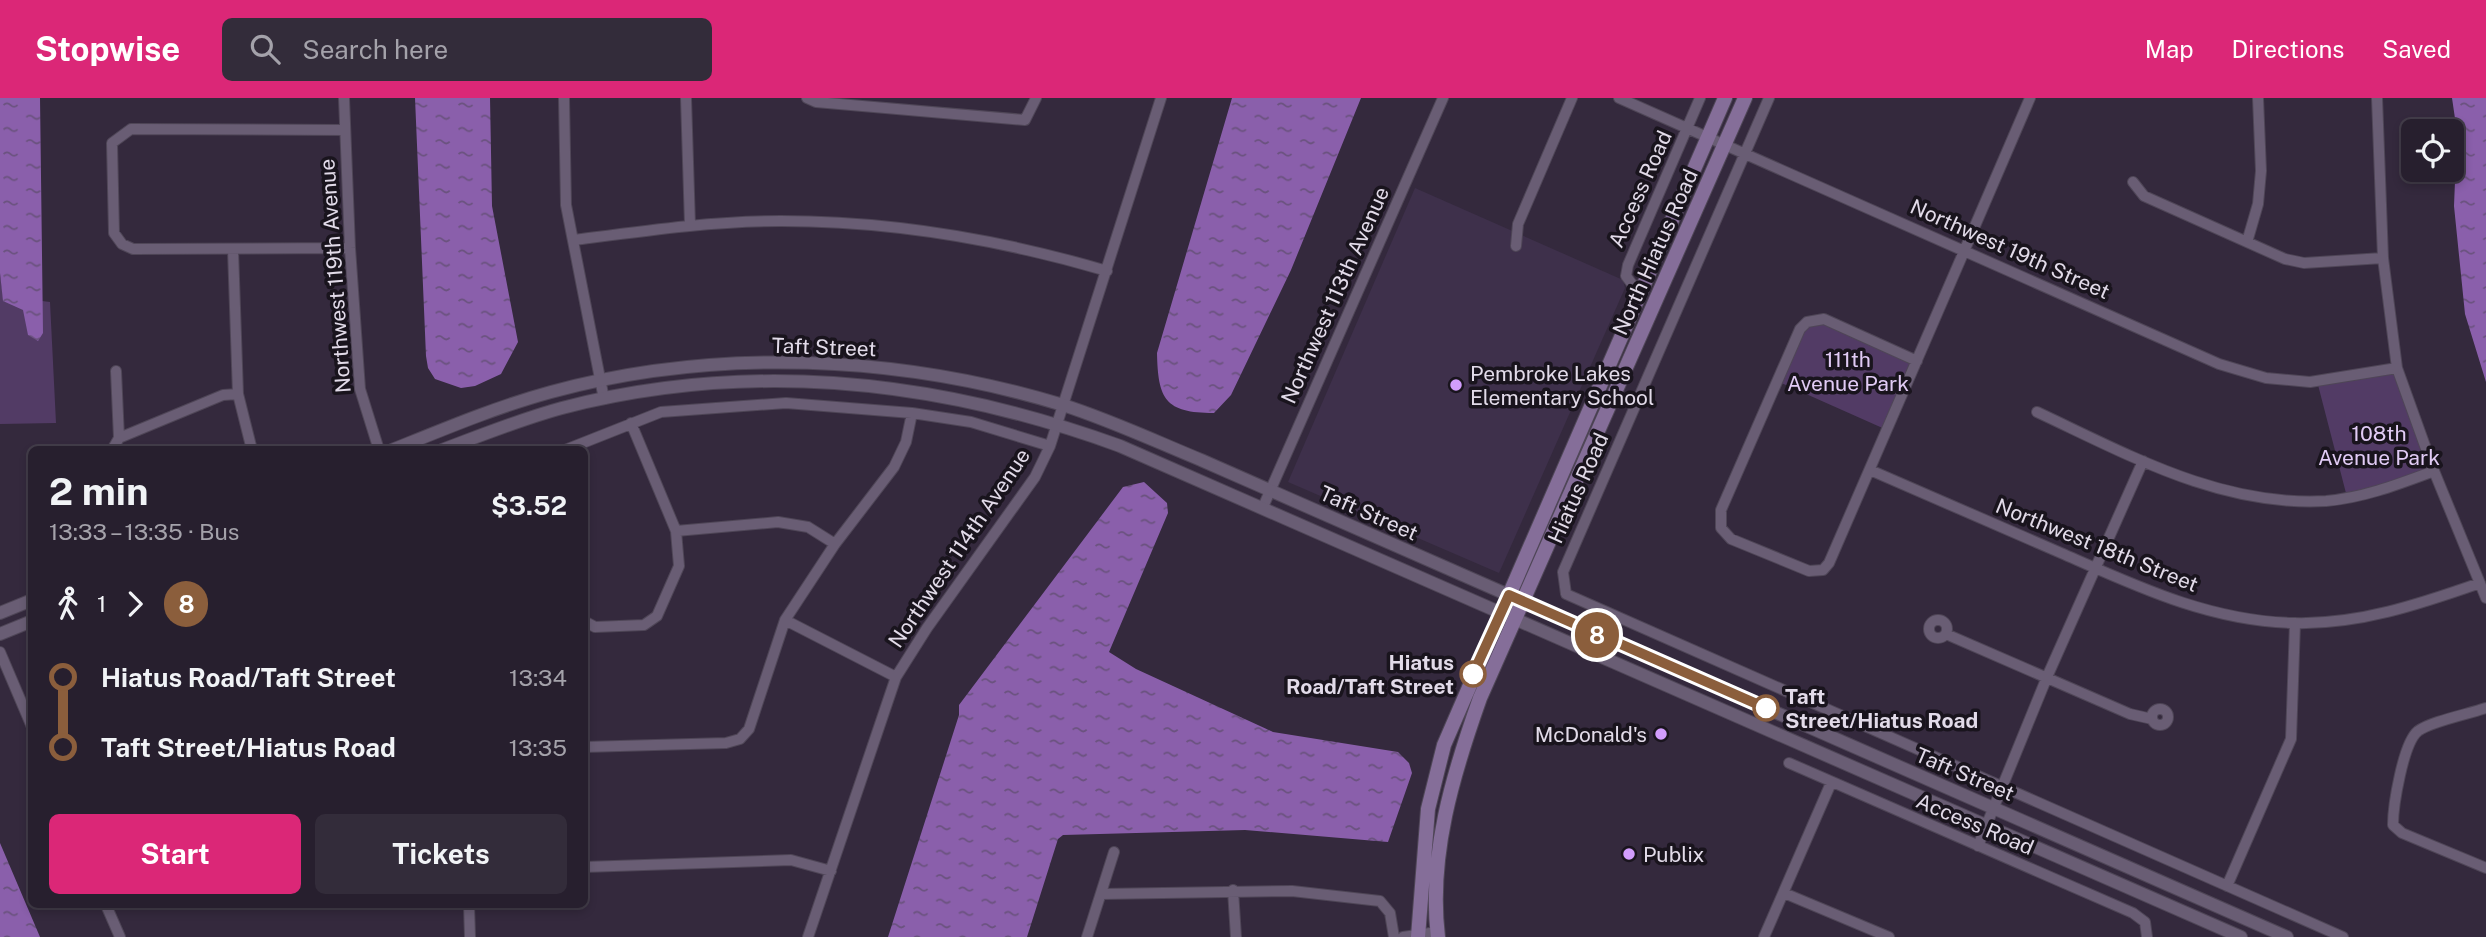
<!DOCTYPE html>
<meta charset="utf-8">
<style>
:root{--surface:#271f2e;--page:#332c3a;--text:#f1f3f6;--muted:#a4a2aa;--line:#433d4a;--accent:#db2777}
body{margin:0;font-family:"Public Sans",sans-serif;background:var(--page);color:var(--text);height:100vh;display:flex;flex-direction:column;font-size:26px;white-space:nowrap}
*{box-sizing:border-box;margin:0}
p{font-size:23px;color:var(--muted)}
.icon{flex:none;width:38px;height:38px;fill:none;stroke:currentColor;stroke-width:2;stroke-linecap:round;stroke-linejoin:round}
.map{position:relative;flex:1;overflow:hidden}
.panel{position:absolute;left:28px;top:348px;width:560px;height:462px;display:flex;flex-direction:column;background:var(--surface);border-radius:10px;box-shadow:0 4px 10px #0003,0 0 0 2px var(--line)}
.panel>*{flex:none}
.badge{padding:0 14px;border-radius:23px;font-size:24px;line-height:46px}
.controls{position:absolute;left:2401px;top:21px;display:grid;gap:14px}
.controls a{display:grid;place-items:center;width:63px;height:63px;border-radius:10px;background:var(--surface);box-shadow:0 4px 10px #0003,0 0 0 2px var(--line);font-size:35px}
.map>.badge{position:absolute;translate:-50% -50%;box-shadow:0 0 0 4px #fff}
.legs{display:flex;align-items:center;gap:10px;height:77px;padding:0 21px;font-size:23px}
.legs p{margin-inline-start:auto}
.overview{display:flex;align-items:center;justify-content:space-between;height:119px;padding:0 21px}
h1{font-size:38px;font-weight:700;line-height:52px}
.action{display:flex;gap:14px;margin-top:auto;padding:14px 21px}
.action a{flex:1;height:80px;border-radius:10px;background:var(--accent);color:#fff;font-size:28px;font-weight:700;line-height:80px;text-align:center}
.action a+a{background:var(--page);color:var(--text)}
ul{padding:0 21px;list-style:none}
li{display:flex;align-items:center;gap:24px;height:70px;font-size:26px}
li i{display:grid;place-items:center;width:10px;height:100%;margin:0 9px;background:currentColor}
li i::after{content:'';width:18px;height:18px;margin:-9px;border:5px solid;border-radius:50%;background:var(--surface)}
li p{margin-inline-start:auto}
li:first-child i{background:linear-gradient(#0000 50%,currentColor 0)}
li:last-child i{background:linear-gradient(currentColor 50%,#0000 0)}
header{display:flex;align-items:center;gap:42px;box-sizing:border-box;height:98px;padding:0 35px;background:var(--accent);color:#fff}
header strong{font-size:33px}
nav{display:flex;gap:38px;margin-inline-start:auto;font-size:24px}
.search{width:490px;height:63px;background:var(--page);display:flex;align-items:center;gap:18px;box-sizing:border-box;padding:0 24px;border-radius:10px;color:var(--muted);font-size:26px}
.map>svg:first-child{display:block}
.built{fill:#3e304b}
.green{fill:#523b65}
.water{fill:url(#water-ripples)}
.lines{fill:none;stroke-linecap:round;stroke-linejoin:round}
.minor-casing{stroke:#4f4657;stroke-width:12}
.tertiary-casing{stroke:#4f4657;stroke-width:14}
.secondary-casing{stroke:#4f4657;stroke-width:16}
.minor{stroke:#695d74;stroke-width:10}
.tertiary{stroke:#695d74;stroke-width:12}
.secondary{stroke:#856e99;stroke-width:14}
.line-1-casing{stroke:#fff;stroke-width:16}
.line-1{stroke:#8b5e3c;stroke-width:10}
.poi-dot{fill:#d29dfd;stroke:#19141d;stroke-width:2.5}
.stop-1-dot{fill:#fff;stroke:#8b5e3c;stroke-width:3.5}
.labels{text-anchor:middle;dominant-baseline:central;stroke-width:7;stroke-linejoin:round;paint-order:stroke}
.street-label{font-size:21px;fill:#e2dbe9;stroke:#19141d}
.park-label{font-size:21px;fill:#e1cbf5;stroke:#19141d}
.poi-label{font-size:21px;fill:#e2dbe9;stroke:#19141d;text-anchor:start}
.stop-label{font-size:21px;font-weight:bold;fill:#e2dbe9;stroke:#19141d;text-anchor:end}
</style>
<header>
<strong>Stopwise</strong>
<div class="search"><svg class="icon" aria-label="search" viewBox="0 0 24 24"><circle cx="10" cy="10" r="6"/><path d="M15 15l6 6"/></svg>Search here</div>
<nav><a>Map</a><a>Directions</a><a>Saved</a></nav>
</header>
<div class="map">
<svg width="2486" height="839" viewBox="0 0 2486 839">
<defs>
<pattern id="water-ripples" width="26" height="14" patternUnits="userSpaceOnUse" patternTransform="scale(1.75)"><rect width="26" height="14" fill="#8a5fab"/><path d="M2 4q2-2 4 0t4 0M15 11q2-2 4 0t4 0" fill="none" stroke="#6a527e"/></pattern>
</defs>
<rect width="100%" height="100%" fill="#34293d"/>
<path class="built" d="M1415,90L1623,182L1625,190L1499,475L1288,384Z"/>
<path class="green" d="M0,175L3,198L50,204L56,325L0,326Z
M1824,221L1917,263L1887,332L1777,283L1800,231Z
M2397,270L2434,373L2347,399L2317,283Z"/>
<path class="water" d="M0,0H40L43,235L38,243L28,237L23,212L3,203L0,175Z
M415,0H490L492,108L518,244L501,276L475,288L461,290L435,281L428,270L426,258Z
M1232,0H1361L1291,172L1231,297L1214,315C1165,315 1158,301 1157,255Z
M2452,0H2486V284L2465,216L2454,108L2457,34Z
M1144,384L1167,405L1168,415L1109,554L1136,571L1273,634L1398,654L1409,665L1412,675L1388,744L1245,732L1063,737L1058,741L1027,839H888L959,617V607L1123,389Z
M0,745L40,839H0Z"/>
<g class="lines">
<defs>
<path id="minor" d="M344,0L350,150L360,291L379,352
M564,0L566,107L604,301
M686,0L690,127
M807,0L816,4L1025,22L1036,0
M1619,0L2219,266L2266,280L2310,284L2397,270
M1769,0L1563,474L1566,496L2343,839
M2377,0L2383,160L2397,270L2434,373L2486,500
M345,32L131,31L112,45L114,135L122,146L133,151L350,150
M2133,84L2144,98L2285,161L2304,165L2383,160
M574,142C643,133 712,123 781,123C891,123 1002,142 1107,173
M2247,144L2258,106L2261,73L2258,0
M1516,148L1518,126L1572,0
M233,152L238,296L252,352
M1642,191L1632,186L1626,178L1628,167L1700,0
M1917,263L1824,221L1807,224L1800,231L1721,412V430L1731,441L1809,473L1823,472L1829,465C1897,311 1963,155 2030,0
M116,273L119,340
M2037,314C2129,357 2221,409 2326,403C2363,400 2399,386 2434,373
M631,325L676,433
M112,352L119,340L223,297L238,296
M565,352L661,314L786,305L912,315L971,324L1050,348
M1870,372C1934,400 1997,427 2061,455C2136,488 2209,523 2293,525C2358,527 2420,506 2480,485
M1263,409L1443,0
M1929 531a9 9 0 1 1 18 0a9 9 0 1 1-18 0Z
M785,522L896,579
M584,523L595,529L644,527L657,518L679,468L676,433L778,424L808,429L835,446
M1946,536L2130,616L2152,621
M0,554L32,629
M2486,610C2469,616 2432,623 2418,633C2403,645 2393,708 2393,727L2402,735L2486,770
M2152 619a8 8 0 1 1 16 0a8 8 0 1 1-16 0Z
M584,649L726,645L740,641L749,631L785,522L835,446L894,369L906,344L912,315
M1789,665L2133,815L2145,824L2147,839
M1978,748L2047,579L2143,363
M584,769L791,762L831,773
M2227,788L2291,641L2295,525
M1233,792L1236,839
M1784,795L1889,839
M1101,796L1292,793L1380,803L1390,815L1394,839
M106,807L120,839
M469,807L470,839
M808,839L896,579L927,530L1035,379L1050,348L1161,0
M1087,839L1114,754
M1403,839L1437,834
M1764,839L1831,685"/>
<path id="tertiary" d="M392,352C444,331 496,309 551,294C717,249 899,257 1063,307C1110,322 1155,343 1201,362L2287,839
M442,352C482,337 521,321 562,310C751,261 939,282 1120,348L2241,839
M0,515L32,502
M0,536L32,523"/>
<path id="secondary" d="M1418,839L1428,711L1444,647L1725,0
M1438,839C1428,758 1453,676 1480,600L1745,0"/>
</defs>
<use href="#minor" class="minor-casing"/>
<use href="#tertiary" class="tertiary-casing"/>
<use href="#secondary" class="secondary-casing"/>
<use href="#minor" class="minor"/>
<use href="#tertiary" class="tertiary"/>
<use href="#secondary" class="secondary"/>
</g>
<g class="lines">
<defs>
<path id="line-1" d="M1473,576L1509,497L1766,610"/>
</defs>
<use href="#line-1" class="line-1-casing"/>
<use href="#line-1" class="line-1"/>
</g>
<g class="poi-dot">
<circle cx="1456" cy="287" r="7"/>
<circle cx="1661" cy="636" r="7"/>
<circle cx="1629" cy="756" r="7"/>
</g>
<g class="stop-1-dot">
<circle cx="1473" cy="576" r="12"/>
<circle cx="1766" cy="610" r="12"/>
</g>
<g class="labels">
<g class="street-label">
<text transform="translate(1640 91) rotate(-66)">Access Road</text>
<text transform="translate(2010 151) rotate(24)">Northwest 19th Street</text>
<text transform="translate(1655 154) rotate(-66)">North Hiatus Road</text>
<text transform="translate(335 178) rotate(-94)">Northwest 119th Avenue</text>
<text transform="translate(1335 197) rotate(-66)">Northwest 113th Avenue</text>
<text transform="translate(824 249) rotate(2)">Taft Street</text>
<text transform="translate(1578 390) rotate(-66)">Hiatus Road</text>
<text transform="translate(1369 415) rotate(24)">Taft Street</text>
<text transform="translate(2097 447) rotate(22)">Northwest 18th Street</text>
<text transform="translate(959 450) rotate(-56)">Northwest 114th Avenue</text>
<text transform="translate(1965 676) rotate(23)">Taft Street</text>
<text transform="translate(1975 726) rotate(23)">Access Road</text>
</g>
<g class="park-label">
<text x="1848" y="261">111th<tspan x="1848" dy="24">Avenue Park</tspan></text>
<text x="2379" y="335">108th<tspan x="2379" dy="24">Avenue Park</tspan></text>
</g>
<g class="poi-label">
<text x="1470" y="275">Pembroke Lakes<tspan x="1470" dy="24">Elementary School</tspan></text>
<text x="1647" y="636" text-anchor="end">McDonald's</text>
<text x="1643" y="756">Publix</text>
</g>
<g class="stop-label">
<text x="1454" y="564">Hiatus<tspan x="1454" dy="24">Road/Taft Street</tspan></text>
<text x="1785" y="598" text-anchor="start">Taft<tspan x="1785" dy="24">Street/Hiatus Road</tspan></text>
</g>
</g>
</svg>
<div class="controls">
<a><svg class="icon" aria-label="locate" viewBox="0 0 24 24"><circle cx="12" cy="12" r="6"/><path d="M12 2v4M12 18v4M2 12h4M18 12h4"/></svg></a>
</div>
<b class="badge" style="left:1597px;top:537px;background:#8b5e3c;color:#fff">8</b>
<section class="panel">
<div class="overview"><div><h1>2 min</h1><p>13:33 – 13:35 · Bus</p></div><b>$3.52</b></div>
<div class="legs"><svg class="icon" aria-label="walk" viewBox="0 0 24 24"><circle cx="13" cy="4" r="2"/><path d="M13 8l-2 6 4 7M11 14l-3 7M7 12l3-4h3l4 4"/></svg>1<svg class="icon" aria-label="forward" viewBox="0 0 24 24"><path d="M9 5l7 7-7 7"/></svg><b class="badge" style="background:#8b5e3c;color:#fff">8</b></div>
<ul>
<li><i style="color:#8b5e3c"></i><b>Hiatus Road/Taft Street</b><p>13:34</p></li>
<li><i style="color:#8b5e3c"></i><b>Taft Street/Hiatus Road</b><p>13:35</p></li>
</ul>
<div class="action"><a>Start</a><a>Tickets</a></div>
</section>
</div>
